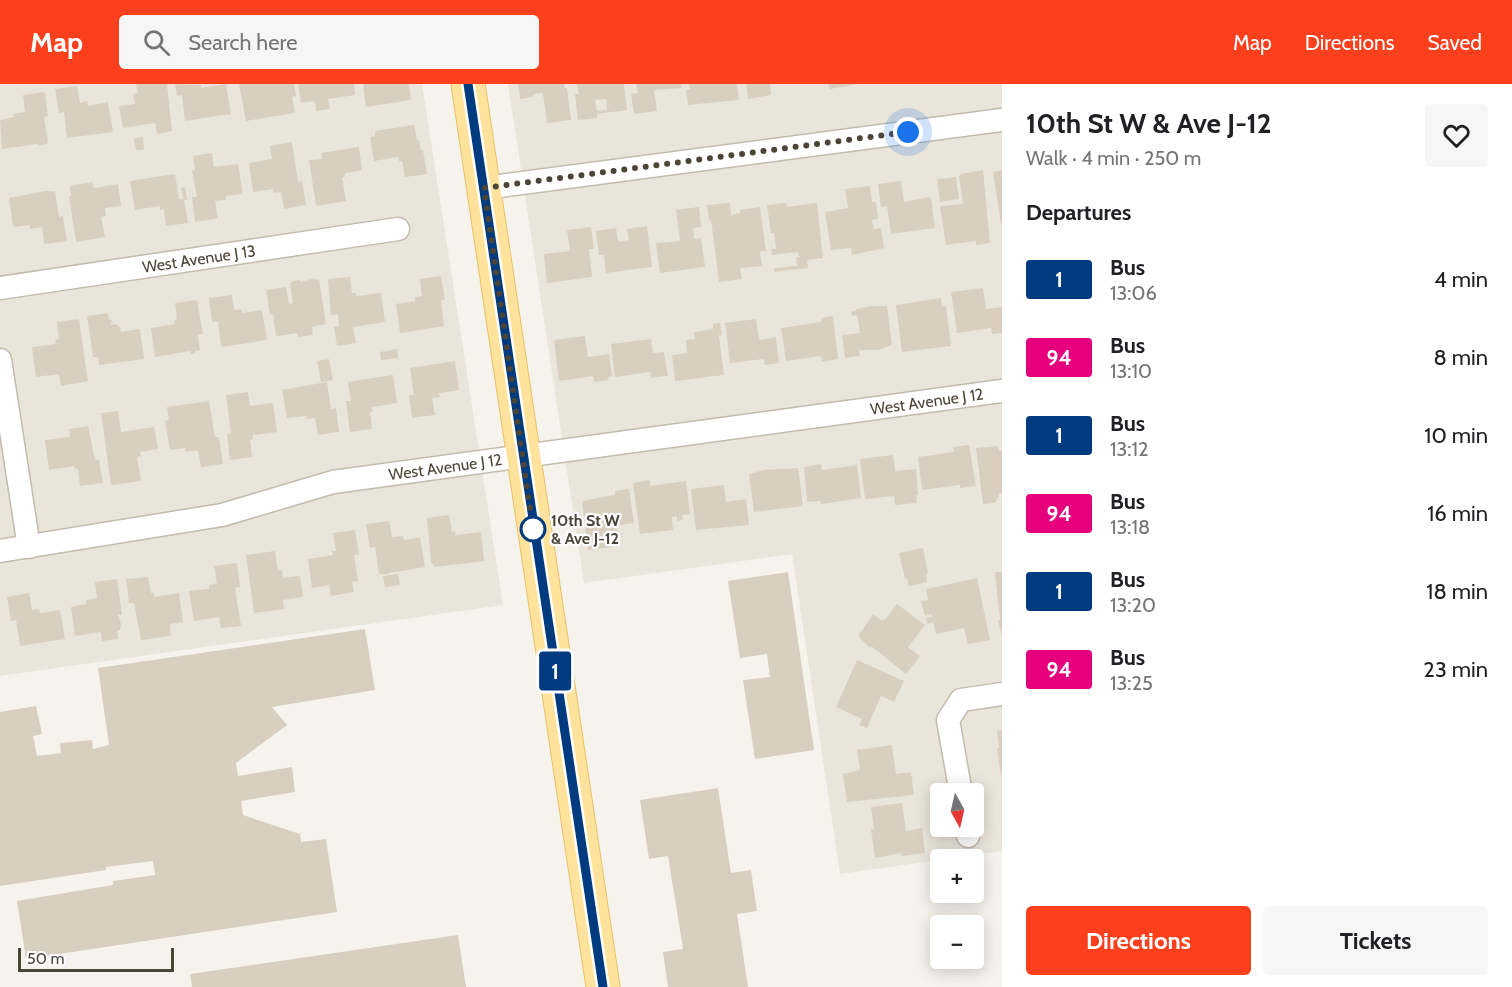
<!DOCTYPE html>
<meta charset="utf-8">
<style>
:root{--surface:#fff;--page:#f6f6f6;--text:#202124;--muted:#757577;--accent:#fc3f1d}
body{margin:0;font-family:Cabin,sans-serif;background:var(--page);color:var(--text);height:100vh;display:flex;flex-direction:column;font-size:22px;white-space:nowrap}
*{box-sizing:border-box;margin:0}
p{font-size:20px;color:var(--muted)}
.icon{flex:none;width:33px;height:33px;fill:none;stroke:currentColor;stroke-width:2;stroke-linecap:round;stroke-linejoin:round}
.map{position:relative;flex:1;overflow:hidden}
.details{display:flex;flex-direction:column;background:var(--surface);width:510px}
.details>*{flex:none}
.badge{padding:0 12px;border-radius:4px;font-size:21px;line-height:39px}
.needle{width:39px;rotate:172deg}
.fabs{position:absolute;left:930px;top:699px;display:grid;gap:12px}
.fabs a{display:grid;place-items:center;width:54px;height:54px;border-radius:6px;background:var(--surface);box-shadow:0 3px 15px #0003;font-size:30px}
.scale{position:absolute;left:18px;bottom:15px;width:156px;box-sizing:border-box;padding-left:6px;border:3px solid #4b4439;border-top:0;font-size:16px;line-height:21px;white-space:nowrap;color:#4b4439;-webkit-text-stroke:4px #fff;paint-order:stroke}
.you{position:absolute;width:30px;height:30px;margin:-15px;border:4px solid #fff;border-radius:50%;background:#1a73e8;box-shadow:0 0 0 9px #1a73e833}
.map>.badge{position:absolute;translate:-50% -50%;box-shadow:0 0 0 3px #fff}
h2{padding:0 24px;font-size:22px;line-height:54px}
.round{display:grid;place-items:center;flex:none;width:63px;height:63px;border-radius:6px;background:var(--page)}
.headline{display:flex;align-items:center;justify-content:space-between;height:102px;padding:0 24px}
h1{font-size:28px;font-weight:700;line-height:45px}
.button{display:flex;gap:12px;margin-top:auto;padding:12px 24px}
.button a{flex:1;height:69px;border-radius:6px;background:var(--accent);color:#fff;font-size:24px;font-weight:700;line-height:69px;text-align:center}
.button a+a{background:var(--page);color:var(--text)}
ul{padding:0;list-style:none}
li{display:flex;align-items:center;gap:18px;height:78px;padding:0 24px}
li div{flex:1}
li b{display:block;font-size:22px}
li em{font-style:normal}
li .badge{min-width:66px;font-weight:700;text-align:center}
header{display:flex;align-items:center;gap:36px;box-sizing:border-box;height:84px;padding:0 30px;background:var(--accent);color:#fff}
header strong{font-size:28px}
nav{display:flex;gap:33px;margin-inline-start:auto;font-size:21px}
.search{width:420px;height:54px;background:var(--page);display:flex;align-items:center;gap:15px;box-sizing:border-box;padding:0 21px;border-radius:6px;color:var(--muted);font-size:22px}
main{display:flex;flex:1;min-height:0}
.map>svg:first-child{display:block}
.residential{fill:#eae5da;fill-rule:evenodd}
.building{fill:#d8cfc1;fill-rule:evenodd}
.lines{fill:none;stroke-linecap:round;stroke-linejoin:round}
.street-casing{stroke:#c2bbae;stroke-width:25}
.primary-casing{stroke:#e6c16a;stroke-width:35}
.street{stroke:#fff;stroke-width:22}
.primary{stroke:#ffe39c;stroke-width:33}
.line-casing{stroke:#fff;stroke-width:14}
.line{stroke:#003b80;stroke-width:9}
.walk{stroke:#4b4439;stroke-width:6;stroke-dasharray:0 10.8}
.stop-dot{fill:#fff;stroke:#003b80;stroke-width:3}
.labels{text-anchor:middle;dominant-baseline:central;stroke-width:4.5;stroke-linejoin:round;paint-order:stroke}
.street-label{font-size:16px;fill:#4b4439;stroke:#fff}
.stop-label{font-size:16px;font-weight:bold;fill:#4b4439;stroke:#fff;text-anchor:start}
</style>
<header>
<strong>Map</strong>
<div class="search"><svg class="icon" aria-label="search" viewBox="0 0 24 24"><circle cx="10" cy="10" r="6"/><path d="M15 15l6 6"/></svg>Search here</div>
<nav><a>Map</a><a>Directions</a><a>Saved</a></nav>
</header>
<main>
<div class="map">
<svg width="1002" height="903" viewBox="0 0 1002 903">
<rect width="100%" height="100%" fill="#f6f3ec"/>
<path class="residential" d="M0,0H422L503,521L0,592Z
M508,0H1002V767L840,790L792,470L584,499ZM940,710H974V742H940Z"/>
<path class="building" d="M136,0H167L172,47L157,50L155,39L123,44L119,22L135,20L133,10L138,9Z
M175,0L201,1V4L226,0L231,30L185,37L182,11L177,12Z
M239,0H294L296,12L292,13L295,29L246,37Z
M298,0H354L355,11L328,15L330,25L316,27L315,17L301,19Z
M363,0H409L411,16L366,23Z
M518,0H564L565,4H567L571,36L547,39L543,9L533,10V13L520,15Z
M577,0H624L627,26L597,30V34L578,36L575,10H579ZM606,15L607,26L597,27L595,16Z
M636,0H681L682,4L654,6L657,27L634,30L631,10L638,9Z
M689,0H737L739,16L688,21L686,6L690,5Z
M746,0H770L771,11L748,15Z
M828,0H853V1L830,5Z
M77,2L80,19L87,17L88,22L108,18L113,48L67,54L64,28L59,29L55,5Z
M45,8L48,32L44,33L48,59L43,61L38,62V60L2,65L0,36L14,33L13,30L25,28L23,11Z
M414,41L417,56H419L421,66H423L427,90L405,93L402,77H399L398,73L374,77L370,53L375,52V47Z
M143,53L144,66H136L134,54Z
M292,58L298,98L302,97L306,121L284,125L281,108L273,109V105L253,108L249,79L272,75L270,62Z
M359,63L362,86L345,89V93H342L346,117L316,122L309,76L322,75L321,69Z
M212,69L214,83L238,80L243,110L226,112V116L215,117L218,134L195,138L192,113H197L192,87L195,86L193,72Z
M983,86L990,159L976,161V157L946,161L940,122L963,120L959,92L961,90Z
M1002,86V140H1001L993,88Z
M175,90L179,115L184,114L188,139L166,142L164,125L160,126V122L135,126L130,97Z
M956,93L959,115L940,118L937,95Z
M901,97L904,118L931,113L935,144L891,150L887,122L881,123L878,100Z
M92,98L94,104L118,100L121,122L105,124L106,132L101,133L105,153L76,158L69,112H71L70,102Z
M870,102L872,118H876L878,133L877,135L872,136L874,145L881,144L884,164L852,171L851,164L831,166L825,128L848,124L845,105Z
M185,103L187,116H184L181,104Z
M46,107H55L59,133L63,132L67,157L44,160L42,143L30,145V141L13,143L9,114Z
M730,119L731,131L740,129V126L760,123L766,167H761L760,169L762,182L740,184L742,195L719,198L711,136L709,137L707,121Z
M786,119L787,123L817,119L823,174L807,176L808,184L774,188V184L797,182L796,173H799L798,168L772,171L771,165H776L774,149H771L767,121Z
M699,123L701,143L693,144L694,155L701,154L705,183L660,189L656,159L680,157L676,126Z
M647,142L652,183L606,189L604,171H599L596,147L616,144L618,158L629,156L627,145Z
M591,143L594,165H589L592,193L547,199L544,170L570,167L567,146Z
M441,192L445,216H441L444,242L400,249L396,220L415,217V213L422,212L420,195Z
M350,193L352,209H356V212L381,209L385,238L353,243L356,259L337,262L334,243L339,242L338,230L331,231L328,195Z
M315,194L316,196L319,195L326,240L312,243L313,251L298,253V249L276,252L273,230L270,231L266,206L286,203L289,220L293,219L290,200L293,197L300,196L301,198Z
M983,204L986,225L1002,223V249L992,250L991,244L957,249L951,208Z
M232,211L234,226L242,225V229L262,226L267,256L221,263L218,237L212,238L209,214Z
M941,214L942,223L946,222L951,262L902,268L896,221Z
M197,216L203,250L198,251L200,266L195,267V269L191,270V267L155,273L151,244L175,240L174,236L177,235L175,219Z
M872,222H887L892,261L878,266H859L860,272L845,274L842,251L860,249L857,231L852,232L851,228L856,227V225Z
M108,229L109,235L114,238H111V241L115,240L120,243L121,248L140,245L144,275L99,281L98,273H93L87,232Z
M833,232L838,275L822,278L821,272L786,277L781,244L821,238V234Z
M79,235L88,297L61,302L59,290L36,293L32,263L56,260L55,256L59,255L57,238Z
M756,235L759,256L776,253L779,279L765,281L764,275L730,279L725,239Z
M720,239L722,251L719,252L724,291L675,297L672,271L687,269L686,256L695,255L694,248L713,245V240Z
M585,252L588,273L609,270L612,292L608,293L609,296L594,298L593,292L559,297L554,256Z
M651,255L653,269L664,268L668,292L651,294L650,288L615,293L611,260Z
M397,265L398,274L381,276L380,268Z
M329,275L333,296L321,298L317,277Z
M455,277L459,306L439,309L440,313L432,314L435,331L412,334L409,311H414L410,284Z
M393,291L397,319L372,323L373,327L370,328L372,345L350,348L346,317H351L348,298Z
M327,298L331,325L336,324L339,348L318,351L315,334L307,335L306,332L287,334L282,306Z
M248,308L250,322L273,319L277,348L253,351V355L250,356L252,373L230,376L227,350H231L226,311Z
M209,317L215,353H219L223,380L201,383L198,366L186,368V364L170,366L165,337L169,336L167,323Z
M118,327L121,348L154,343L158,365L140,368L141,372L137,373L141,397L111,401L101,329Z
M88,342L95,376H99L103,399L80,402L78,385H75L74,382L49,386L45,356L70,353L69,345Z
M969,361L976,402L960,404V401L922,406L918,373L954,368L953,363Z
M998,362L999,367H1002V409H1000L995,419L983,420L976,364Z
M893,371L895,387L916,385L918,411H916L917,419L895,421L894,412L865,415L860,375Z
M821,380L822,386L857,381L861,414L821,420L820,417L807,418L804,383Z
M798,384L803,422L754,428L749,390L764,386Z
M650,396V402L686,397L690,430L682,431L683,436L677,437V432L672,433L673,446L640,450L633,399Z
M724,401L726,418L746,415L749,441L696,446L691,405Z
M629,405L634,439L619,441L618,437L616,438L619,462L588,466L582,417L615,411V407Z
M449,431L452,448L455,447L456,451L481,448L484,477L435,483L431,478L427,434Z
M389,437L392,453L403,452L404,456L420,453L425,483L389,489V490H379L375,463L370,464L366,440Z
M355,446L359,470L354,471L358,497L352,498L354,508L331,512L329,501L312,504L308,475L333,471L332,467H336L333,449Z
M923,464L928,490H926L927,498L909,502L907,494L905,495L899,469Z
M275,467L278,487L282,486L283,494L300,492L303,513L283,516L284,525L254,529L246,471Z
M237,479L240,503L235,504L241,542L221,544L219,533L194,537L189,507L209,505V501L217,499L214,482Z
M788,488L814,666L755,675L743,596L770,593L767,570L740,574L728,497Z
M995,488H1002V553L998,536H1000Z
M398,490L400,501L385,503L383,492Z
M148,493L151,509H154V513L179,509L183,538L170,540L171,552L141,556L134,519H129L126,495Z
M977,494L990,556L968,560L964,544L936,550L933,538L927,540L926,534L932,533L931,530L925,532L921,517L928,516L926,505Z
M117,495L122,531H118L121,540L120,546H117L118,555L102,557L101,548L75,552L71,523L86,520V516L97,514L95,498Z
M29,509L32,526L39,525L40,529L60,526L65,555L20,562L16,536L11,537L7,513Z
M897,520L925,541L908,563L920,572L906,590L871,562L870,564L858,552L873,530L882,537L884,535L885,536Z
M365,545L375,606L272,623L287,641L236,679L238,692L292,683L295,708L241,717L243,731L300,750L301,758L326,755L337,828L26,875L17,817L113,801V797L155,791L153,777L106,783V786L0,802V628L36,622L42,650L33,652L37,672L61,669L60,659L92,656L93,665L109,661L98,584Z
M857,576L904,597L894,618L881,612L867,644L859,641L862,635L836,623Z
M1002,646V692H1001L997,664H999L997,647Z
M892,661L896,690L911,688L914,711L847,718L843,690L860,686L857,666Z
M718,704L731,789L751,786L757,827L737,830L748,903H668L663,868L683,865L668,772L649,775L640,716Z
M902,719L906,747L922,744L925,769L902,772L901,769L875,774L871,745H874L871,723Z
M458,851L466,903H192L190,890Z"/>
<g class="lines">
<defs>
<g id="street">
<path d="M484,104L1002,36"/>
<path id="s1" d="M0,204L398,145"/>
<path d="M0,276L29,463"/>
<path id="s2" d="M0,467L222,431L333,398L1002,307"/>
<path d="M961,710L948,636L961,616L1002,610"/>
<path d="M967,742L968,752"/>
</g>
<path id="primary" d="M468,0L603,903"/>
</defs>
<use href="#street" class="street-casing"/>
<use href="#primary" class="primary-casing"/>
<use href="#street" class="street"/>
<use href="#primary" class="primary"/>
</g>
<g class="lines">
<defs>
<path id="line" d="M468,0L603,903"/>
</defs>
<use href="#line" class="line-casing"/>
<use href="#line" class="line"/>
<path class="walk" d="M533,445L484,104L908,48"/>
</g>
<circle class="stop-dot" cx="533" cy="445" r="12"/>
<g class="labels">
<g class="street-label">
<text stroke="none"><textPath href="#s1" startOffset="201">West Avenue J 13</textPath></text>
<text stroke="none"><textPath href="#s2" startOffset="940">West Avenue J 12</textPath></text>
<text stroke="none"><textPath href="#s2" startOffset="454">West Avenue J 12</textPath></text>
</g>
<g class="stop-label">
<text x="551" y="436">10th St W<tspan x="551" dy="18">&amp; Ave J-12</tspan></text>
</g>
</g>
</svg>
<div class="fabs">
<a><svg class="needle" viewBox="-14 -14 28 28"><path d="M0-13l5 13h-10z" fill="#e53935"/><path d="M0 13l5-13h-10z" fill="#757577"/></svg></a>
<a>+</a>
<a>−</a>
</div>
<div class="scale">50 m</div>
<div class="you" style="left:908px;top:48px"></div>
<b class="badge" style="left:555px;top:587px;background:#003b80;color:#fff">1</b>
</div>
<section class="details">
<div class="headline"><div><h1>10th St W &amp; Ave J-12</h1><p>Walk · 4 min · 250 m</p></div><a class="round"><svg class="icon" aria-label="heart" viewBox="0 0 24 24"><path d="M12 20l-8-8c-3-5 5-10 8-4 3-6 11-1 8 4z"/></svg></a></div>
<h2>Departures</h2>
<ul>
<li><span class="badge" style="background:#003b80;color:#fff">1</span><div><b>Bus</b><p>13:06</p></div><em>4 min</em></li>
<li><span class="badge" style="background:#e6007e;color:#fff">94</span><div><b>Bus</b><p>13:10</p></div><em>8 min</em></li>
<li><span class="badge" style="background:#003b80;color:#fff">1</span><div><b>Bus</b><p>13:12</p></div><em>10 min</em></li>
<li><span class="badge" style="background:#e6007e;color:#fff">94</span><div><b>Bus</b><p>13:18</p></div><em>16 min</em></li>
<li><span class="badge" style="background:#003b80;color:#fff">1</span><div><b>Bus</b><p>13:20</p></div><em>18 min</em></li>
<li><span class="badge" style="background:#e6007e;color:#fff">94</span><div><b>Bus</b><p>13:25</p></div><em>23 min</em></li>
</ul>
<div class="button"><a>Directions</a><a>Tickets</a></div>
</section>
</main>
